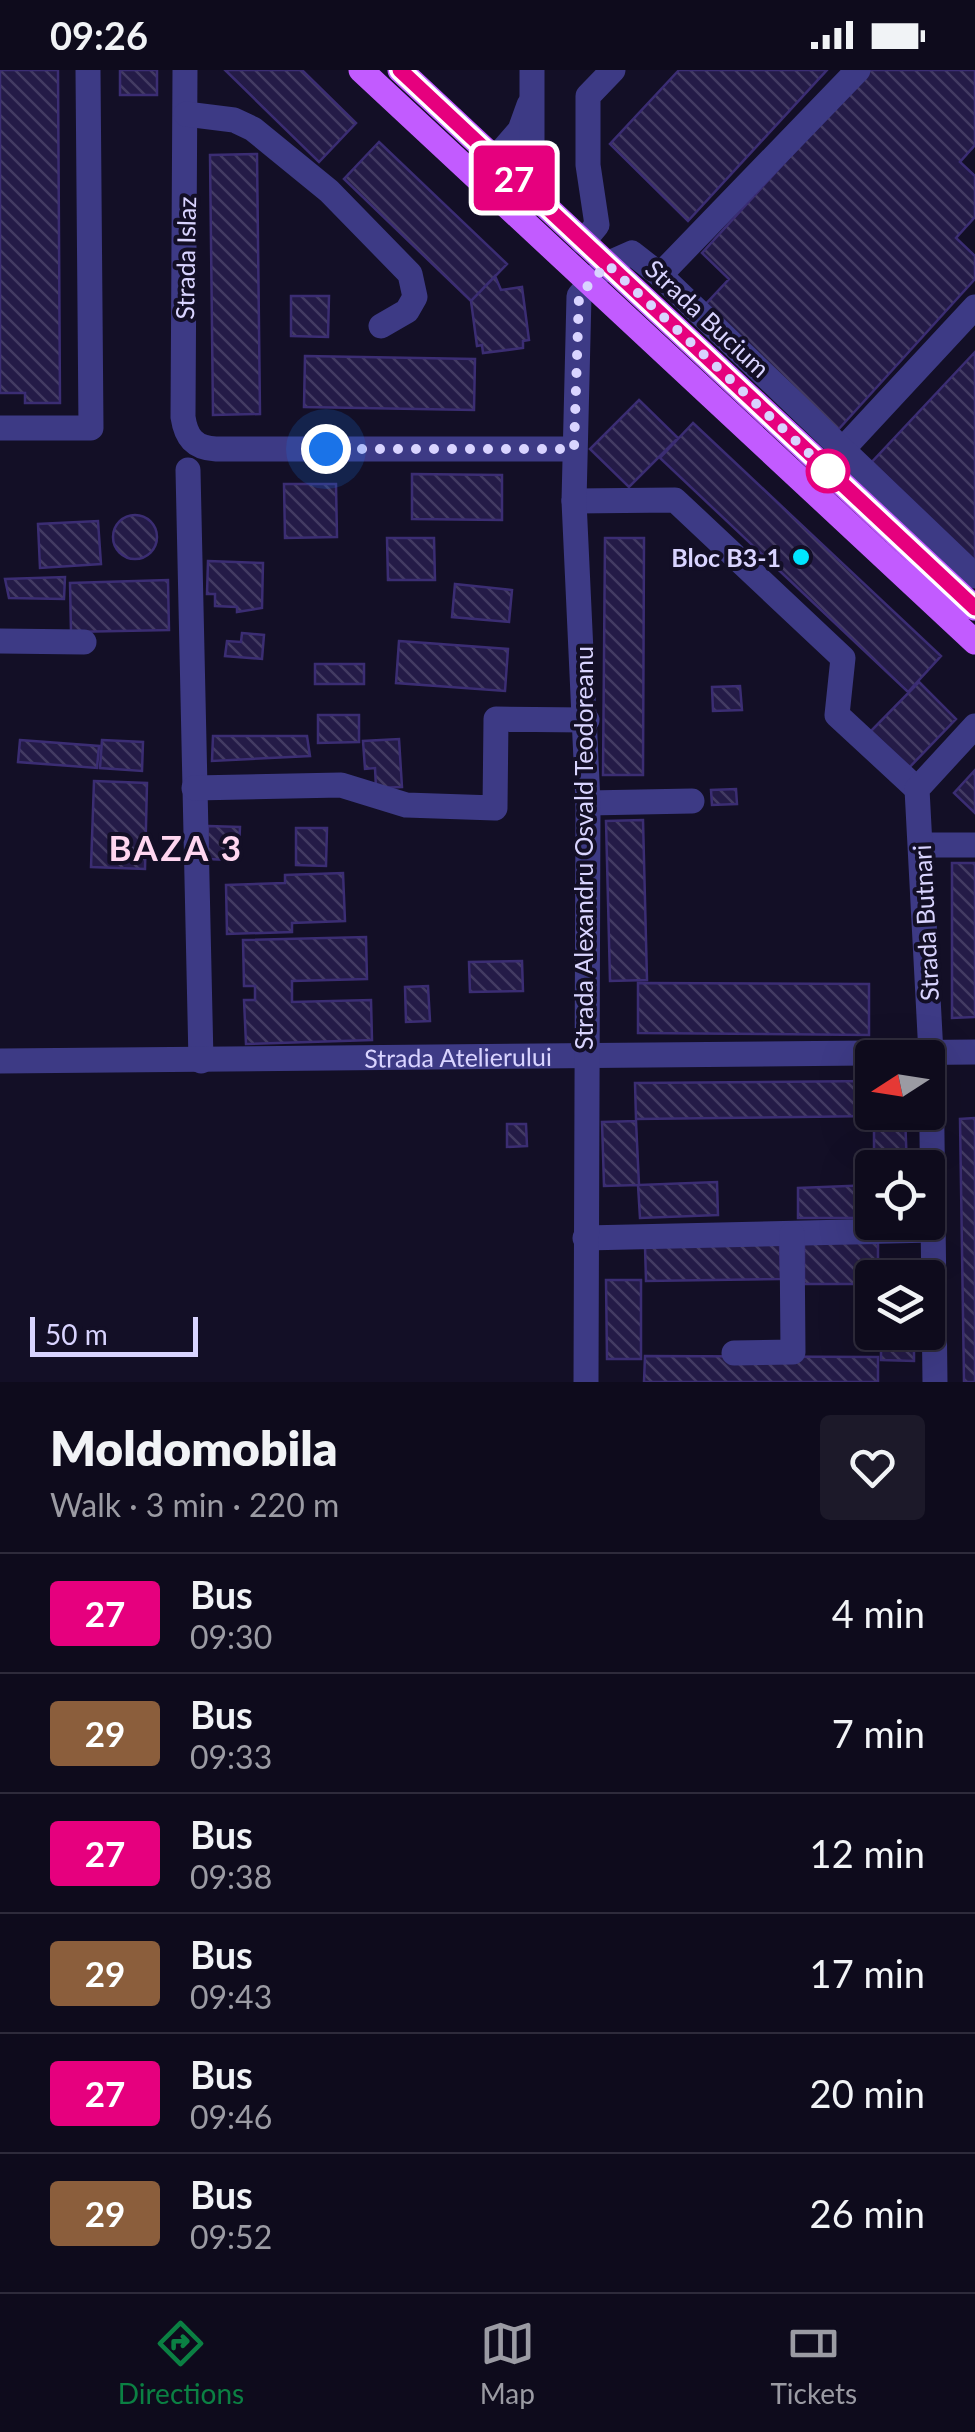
<!DOCTYPE html>
<meta charset="utf-8">
<style>
:root{--surface:#0e0b1c;--page:#1c1929;--text:#f1f3f6;--muted:#9b9ba3;--line:#2e2b3b;--accent:#0b8043}
body{margin:0;font-family:Lato,sans-serif;background:var(--page);color:var(--text);height:100vh;display:flex;flex-direction:column;font-size:38px;white-space:nowrap}
*{box-sizing:border-box;margin:0}
p{font-size:32px;color:var(--muted)}
.icon{flex:none;width:55px;height:55px;fill:none;stroke:currentColor;stroke-width:2;stroke-linecap:round;stroke-linejoin:round}
.map{position:relative;height:1312px;overflow:hidden}
.side{display:flex;flex-direction:column;background:var(--surface);flex:1}
.side>*{flex:none}
.badge{padding:0 20px;border-radius:8px;font-size:35px;line-height:65px}
.needle{width:65px;rotate:258deg}
.tools{position:absolute;left:855px;top:970px;display:grid;gap:20px}
.tools a{display:grid;place-items:center;width:90px;height:90px;border-radius:10px;background:var(--surface);box-shadow:0 10px 40px #0002,0 0 0 2px var(--line);font-size:50px}
.scale{position:absolute;left:30px;bottom:25px;width:168px;box-sizing:border-box;padding-left:10px;border:5px solid #d9d4ff;border-top:0;font-size:28px;line-height:35px;white-space:nowrap;color:#d9d4ff;-webkit-text-stroke:8px #130f26;paint-order:stroke}
.you{position:absolute;width:50px;height:50px;margin:-25px;border:8px solid #fff;border-radius:50%;background:#1a73e8;box-shadow:0 0 0 15px #1a73e833}
.map>.badge{position:absolute;translate:-50% -50%;box-shadow:0 0 0 5px #fff}
.round{display:grid;place-items:center;flex:none;width:105px;height:105px;border-radius:10px;background:var(--page)}
.summary{display:flex;align-items:center;justify-content:space-between;height:170px;padding:0 50px}
h1{font-size:48px;font-weight:800;line-height:75px}
ul{padding:0;list-style:none}
li{display:flex;align-items:center;gap:30px;height:120px;padding:0 50px;border-top:2px solid var(--line)}
li div{flex:1}
li b{display:block;font-size:38px}
li em{font-style:normal}
li .badge{min-width:110px;font-weight:700;text-align:center}
.status{display:flex;justify-content:space-between;align-items:center;height:70px;padding:0 50px;background:var(--surface);direction:ltr}
.status svg{height:28px;fill:currentColor}
.tabs{display:flex;justify-content:space-around;align-items:center;height:140px;border-top:2px solid var(--line);background:var(--surface);font-size:28px;color:var(--muted)}
.tabs a{display:grid;justify-items:center;gap:5px}
.tabs .on{color:var(--accent)}
.map>svg:first-child{display:block}
.building{fill:url(#building-back-hatch);stroke:#3b2d73;stroke-width:2.5}
.lines{fill:none;stroke-linecap:round;stroke-linejoin:round}
.minor{stroke:#3d3a85;stroke-width:25}
.major{stroke:#c25bff;stroke-width:25}
.line-casing{stroke:#fff;stroke-width:22}
.line{stroke:#e6007e;stroke-width:15}
.walk{stroke:#d9d4ff;stroke-width:10;stroke-dasharray:0 18}
.stop-dot{fill:#fff;stroke:#e6007e;stroke-width:5}
.poi-dot{fill:#00e5ff;stroke:#130f26;stroke-width:4}
.labels{text-anchor:middle;dominant-baseline:central;stroke-width:8;stroke-linejoin:round;paint-order:stroke}
.street-label{font-size:25px;fill:#d9d4ff;stroke:#130f26}
.poi-label{font-size:25px;font-weight:bold;fill:#d9d4ff;stroke:#130f26;text-anchor:end}
.district-label{font-size:35px;font-weight:bold;letter-spacing:2.5px;fill:#ffd6f0;stroke:#130f26}
</style>
<div class="status"><b>09:26</b><svg viewBox="0 0 49 12"><path d="M0 12V9h3v3zM5 12V6h3v6zM10 12V3h3v9zM15 12V0h3v12zM26 1h20v11H26zM47 4h2v5h-2z"/></svg></div>
<div class="map">
<svg width="975" height="1312" viewBox="0 0 975 1312">
<defs>
<pattern id="building-back-hatch" width="6" height="6" patternUnits="userSpaceOnUse" patternTransform="scale(2.5)"><rect width="6" height="6" fill="#241b47"/><path d="M-1 5l2 2M0 0l6 6M5-1l2 2" fill="none" stroke="#433b63"/></pattern>
</defs>
<rect width="100%" height="100%" fill="#130f26"/>
<path class="building" d="M0,0H58L60,333H25V323H0Z
M120,0H157V25H120Z
M225,0H302L356,53L319,92Z
M679,0H827L688,151L610,74Z
M869,0H975V75L960,92L975,106V147L956,168L975,186V209L837,361L703,237L729,209L702,183Z
M379,72L507,194L471,231L344,109Z
M257,84L260,344L213,345L210,85Z
M495,206L501,220L522,217L529,270L523,271V278L483,283L482,275L477,276L471,231Z
M291,226H329L328,267L291,266Z
M975,282V496L869,395Z
M305,286L475,289L474,340L304,337Z
M639,330L678,368L629,417L590,379Z
M693,353L941,586L908,622L660,388Z
M412,404L502,405V450L412,449Z
M284,414H336L337,467L285,468Z
M113 467a22 22 0 1 1 44 0a22 22 0 1 1-44 0Z
M98,451L101,494L40,498L38,454Z
M387,468H434L435,510H388Z
M605,468H644L643,705H603Z
M208,491L263,493L262,538L237,542V537L215,536V524H207Z
M65,507L64,529L9,528L5,509Z
M168,510L169,560L71,562L70,513Z
M455,514L512,520L509,552L452,547Z
M242,563L264,565L262,589L225,586L227,571L241,572Z
M399,571L508,579L505,621L396,613Z
M315,594H364V614H315Z
M919,612L956,649L905,702L867,665Z
M740,616L742,640L713,641L712,617Z
M318,645H359V672L318,673Z
M213,666H307L310,686L212,691Z
M399,669L402,717L376,718L375,698L365,699L363,671Z
M20,670L99,676L97,698L18,692Z
M102,670L143,672L142,701L100,698Z
M975,700V743L954,723Z
M94,711L147,713L145,799L91,797Z
M736,719L737,734L712,735L711,720Z
M643,750L647,910L610,911L606,751Z
M208,756L240,757L239,778H231L230,790L207,789Z
M296,758H327L326,796L296,795Z
M952,793H975V947L952,948Z
M343,803L345,851L292,853V862L227,864L226,815L285,813V805Z
M366,867L367,909L292,911V932L371,930L372,970L246,974L244,930H255V916H244L243,870Z
M522,891L523,921L470,922L469,892Z
M638,913L869,914V965L638,963Z
M428,916L430,951L406,952L405,917Z
M872,1011L873,1046L636,1049L635,1013Z
M874,1045H905L907,1098H874Z
M874,1045H905L907,1098H874Z
M975,1048V1312H964L960,1049Z
M636,1051L639,1115L717,1112L718,1145L640,1148L638,1115L604,1116L602,1052Z
M507,1054H526L527,1076L507,1077Z
M872,1115V1148H798V1118Z
M872,1115V1148H798V1118Z
M780,1173L781,1209L646,1211L645,1176Z
M804,1173H878V1208H872V1214H804Z
M606,1210H641V1289H607Z
M881,1262H914V1291L881,1290Z
M645,1286L878,1287V1312H644Z"/>
<g class="lines">
<g class="minor">
<path d="M185,0L183,347C186,367 194,378 216,379H574"/>
<path d="M186,44L234,50L253,59L329,121L410,204L415,227L407,241L381,256"/>
<path d="M495,89L520,60L529,35"/>
<path d="M507,130L532,104V0"/>
<path d="M583,172L597,155L588,95V26L613,0"/>
<path d="M660,205L858,0"/>
<path d="M0,358H91L88,0"/>
<path d="M843,379L975,237"/>
<path d="M188,400L201,991"/>
<path d="M574,431L675,430L843,588L837,645L917,719"/>
<path d="M0,571L84,572"/>
<path d="M194,718L341,715L406,735L495,738L496,649L587,650"/>
<path d="M588,733L692,731"/>
<path d="M922,775H975"/>
<path id="s1" d="M0,991L975,982"/>
<path d="M585,1168L933,1160"/>
<path d="M734,1283L793,1282L792,1164"/>
<path d="M586,1312L588,733L574,431L579,226L607,194L632,183L660,205L975,506"/>
<path d="M935,1312L931,984L917,719L975,656"/>
</g>
<path class="major" d="M361,0L975,572
M400,0L975,538"/>
</g>
<g class="lines">
<defs>
<path id="line" d="M400,0L975,538"/>
</defs>
<use href="#line" class="line-casing"/>
<use href="#line" class="line"/>
<path class="walk" d="M326,379H574L579,226L607,194L828,401"/>
</g>
<circle class="stop-dot" cx="828" cy="401" r="20"/>
<circle class="poi-dot" cx="801" cy="487" r="10"/>
<g class="labels">
<g class="street-label">
<text transform="translate(185 188) rotate(-89)">Strada Islaz</text>
<text transform="translate(708 248) rotate(43)">Strada Bucium</text>
<text transform="translate(583 778) rotate(-90)">Strada Alexandru Osvald Teodoreanu</text>
<text transform="translate(925 853) rotate(-93)">Strada Butnari</text>
<text stroke="none"><textPath href="#s1" startOffset="458">Strada Atelierului</textPath></text>
</g>
<g class="poi-label">
<text x="781" y="487">Bloc B3-1</text>
</g>
<g class="district-label">
<text x="176" y="777">BAZA 3</text>
</g>
</g>
</svg>
<div class="tools">
<a><svg class="needle" viewBox="-14 -14 28 28"><path d="M0-13l5 13h-10z" fill="#e53935"/><path d="M0 13l5-13h-10z" fill="#9b9ba3"/></svg></a>
<a><svg class="icon" aria-label="locate" viewBox="0 0 24 24"><circle cx="12" cy="12" r="6"/><path d="M12 2v4M12 18v4M2 12h4M18 12h4"/></svg></a>
<a><svg class="icon" aria-label="layers" viewBox="0 0 24 24"><path d="M12 4l9 5-9 5-9-5zM3 14l9 5 9-5"/></svg></a>
</div>
<div class="scale">50 m</div>
<div class="you" style="left:326px;top:379px"></div>
<b class="badge" style="left:514px;top:108px;background:#e6007e;color:#fff">27</b>
</div>
<section class="side">
<div class="summary"><div><h1>Moldomobila</h1><p>Walk · 3 min · 220 m</p></div><a class="round"><svg class="icon" aria-label="heart" viewBox="0 0 24 24"><path d="M12 20l-8-8c-3-5 5-10 8-4 3-6 11-1 8 4z"/></svg></a></div>
<ul>
<li><span class="badge" style="background:#e6007e;color:#fff">27</span><div><b>Bus</b><p>09:30</p></div><em>4 min</em></li>
<li><span class="badge" style="background:#8b5e3c;color:#fff">29</span><div><b>Bus</b><p>09:33</p></div><em>7 min</em></li>
<li><span class="badge" style="background:#e6007e;color:#fff">27</span><div><b>Bus</b><p>09:38</p></div><em>12 min</em></li>
<li><span class="badge" style="background:#8b5e3c;color:#fff">29</span><div><b>Bus</b><p>09:43</p></div><em>17 min</em></li>
<li><span class="badge" style="background:#e6007e;color:#fff">27</span><div><b>Bus</b><p>09:46</p></div><em>20 min</em></li>
<li><span class="badge" style="background:#8b5e3c;color:#fff">29</span><div><b>Bus</b><p>09:52</p></div><em>26 min</em></li>
</ul>
</section>
<nav class="tabs">
<a class="on"><svg class="icon" aria-label="directions" viewBox="0 0 24 24"><path d="M12 3l9 9-9 9-9-9zM9 14v-3h6M13 9l2 2-2 2"/></svg>Directions</a>
<a><svg class="icon" aria-label="map" viewBox="0 0 24 24"><path d="M3 6l6-2 6 2 6-2v14l-6 2-6-2-6 2zM9 4v14M15 6v14"/></svg>Map</a>
<a><svg class="icon" aria-label="tickets" viewBox="0 0 24 24"><path d="M3 7h18v10H3zM15 7v10"/></svg>Tickets</a>
</nav>
